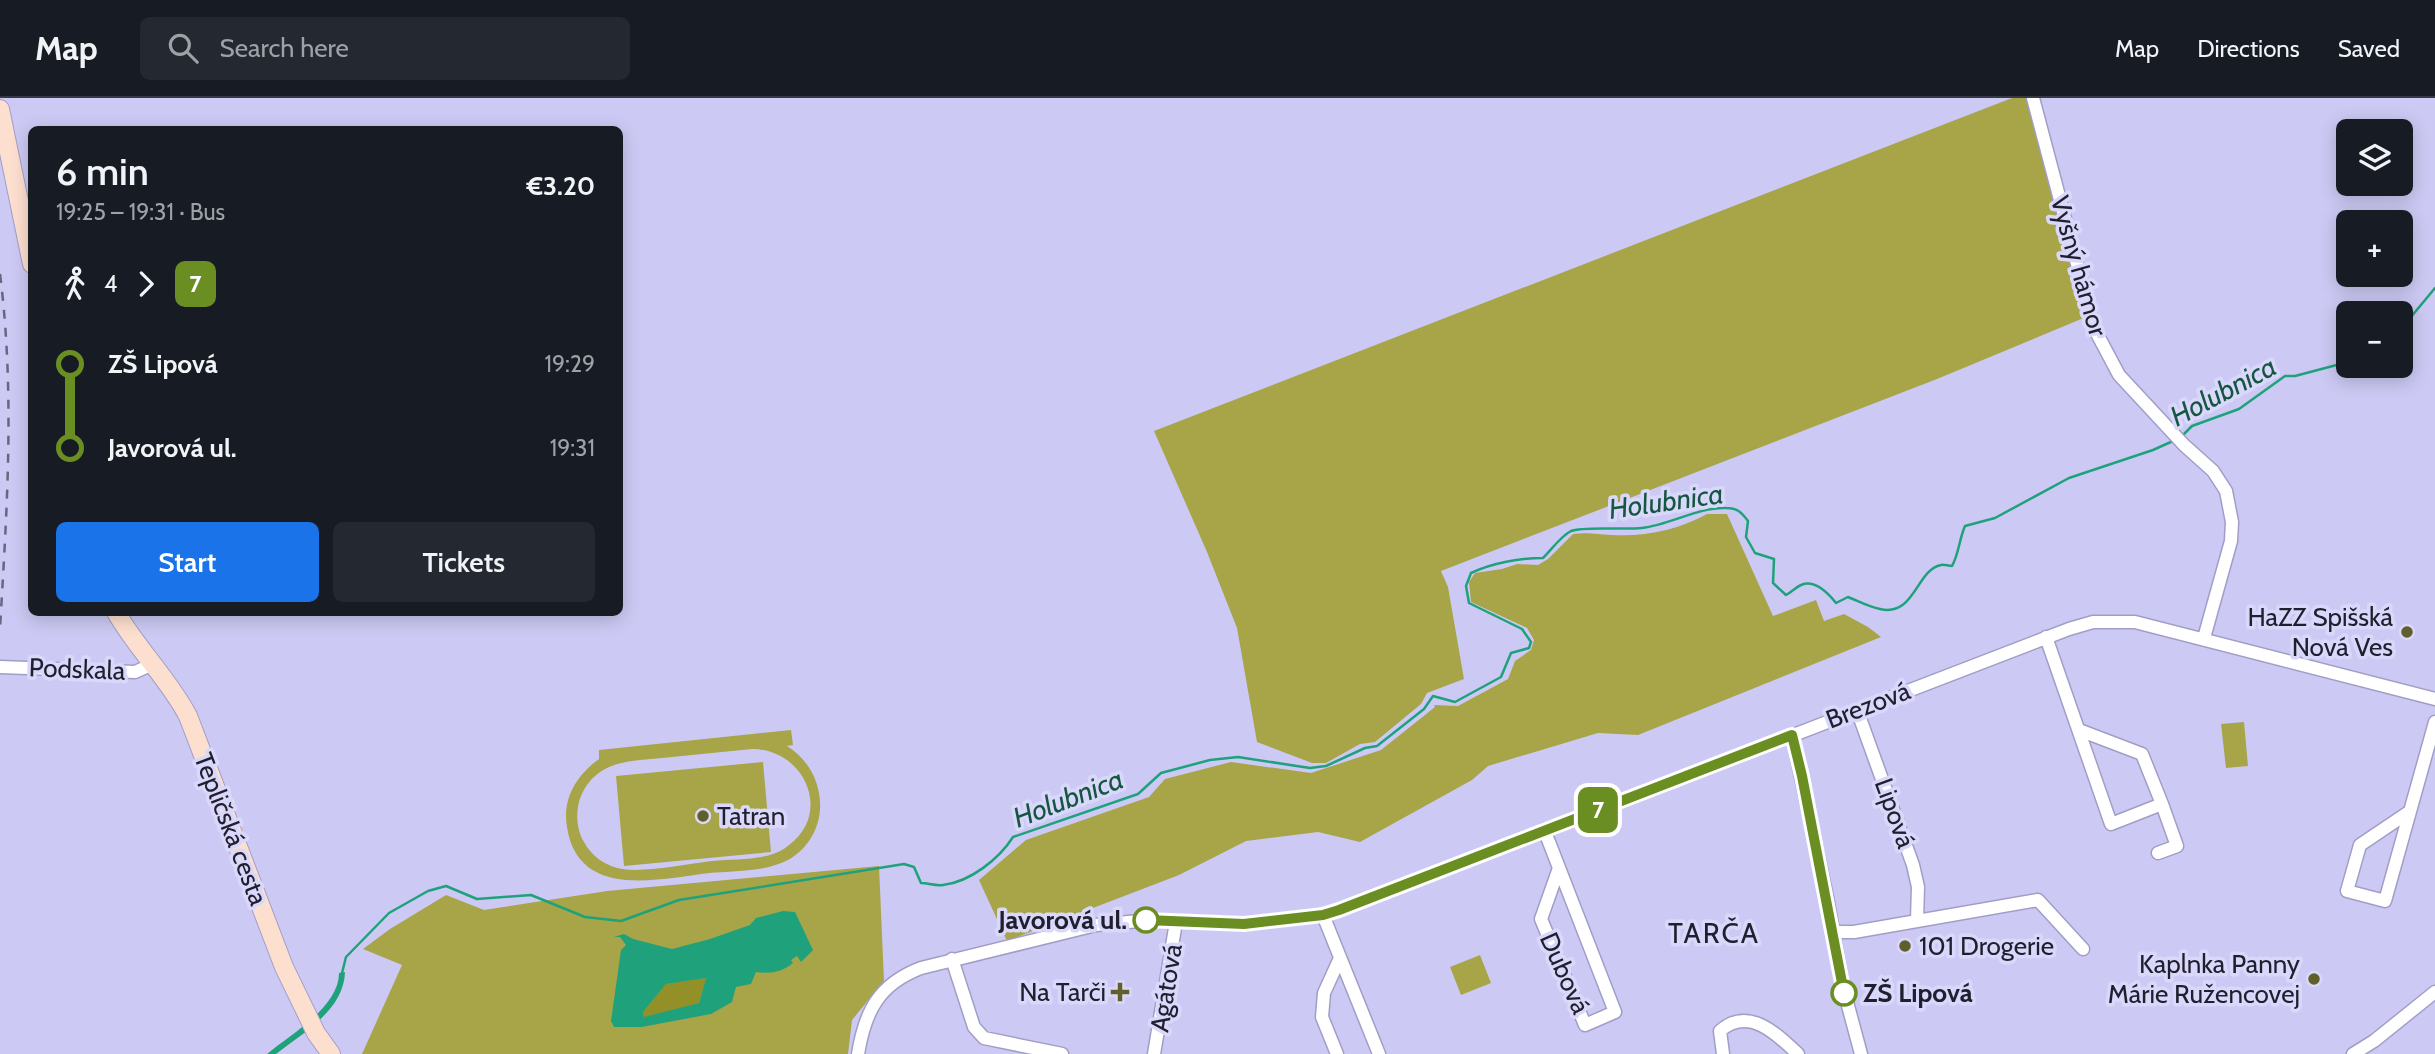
<!DOCTYPE html>
<meta charset="utf-8">
<style>
:root{--surface:#171b24;--page:#242831;--text:#f1f3f6;--muted:#9ea1a6;--line:#363941;--accent:#1a73e8}
body{margin:0;font-family:Cabin,sans-serif;background:var(--page);color:var(--text);height:100vh;display:flex;flex-direction:column;font-size:26px;white-space:nowrap}
*{box-sizing:border-box;margin:0}
p{font-size:23px;color:var(--muted)}
.icon{flex:none;width:38px;height:38px;fill:none;stroke:currentColor;stroke-width:2;stroke-linecap:round;stroke-linejoin:round}
.map{position:relative;flex:1;overflow:hidden}
.side{position:absolute;left:28px;top:28px;width:595px;height:490px;display:flex;flex-direction:column;background:var(--surface);border-radius:10px;box-shadow:0 4px 18px #0003}
.side>*{flex:none}
.badge{padding:0 14px;border-radius:10px;font-size:24px;line-height:46px}
.buttons{position:absolute;left:2336px;top:21px;display:grid;gap:14px}
.buttons a{display:grid;place-items:center;width:77px;height:77px;border-radius:10px;background:var(--surface);box-shadow:0 4px 18px #0003;font-size:35px}
.map>.badge{position:absolute;translate:-50% -50%;box-shadow:0 0 0 4px #fff}
.legs{display:flex;align-items:center;gap:10px;height:77px;padding:0 28px;font-size:23px}
.legs p{margin-inline-start:auto}
.headline{display:flex;align-items:center;justify-content:space-between;height:119px;padding:0 28px}
h1{font-size:38px;font-weight:600;line-height:52px}
.button{display:flex;gap:14px;margin-top:auto;padding:14px 28px}
.button a{flex:1;height:80px;border-radius:10px;background:var(--accent);color:#fff;font-size:28px;font-weight:600;line-height:80px;text-align:center}
.button a+a{background:var(--page);color:var(--text)}
ul{padding:0 28px;list-style:none}
li{display:flex;align-items:center;gap:24px;height:84px;font-size:26px}
li i{display:grid;place-items:center;width:10px;height:100%;margin:0 9px;background:currentColor}
li i::after{content:'';width:18px;height:18px;margin:-9px;border:5px solid;border-radius:50%;background:var(--surface)}
li p{margin-inline-start:auto}
li:first-child i{background:linear-gradient(#0000 50%,currentColor 0)}
li:last-child i{background:linear-gradient(currentColor 50%,#0000 0)}
header{display:flex;align-items:center;gap:42px;box-sizing:border-box;height:98px;padding:0 35px;background:var(--surface);border-bottom:2px solid var(--line)}
header strong{font-size:33px}
nav{display:flex;gap:38px;margin-inline-start:auto;font-size:24px}
.search{width:490px;height:63px;background:var(--page);display:flex;align-items:center;gap:18px;box-sizing:border-box;padding:0 24px;border-radius:10px;color:var(--muted);font-size:26px}
.map>svg:first-child{display:block}
.green{fill:#a7a548;fill-rule:evenodd}
.forest{fill:#939028}
.water{fill:#1fa27c;fill-rule:evenodd}
.lines{fill:none;stroke-linecap:round;stroke-linejoin:round}
.stream{stroke:#1fa27c;stroke-width:2.5}
.street-casing{stroke:#a19ec6;stroke-width:15}
.secondary-casing{stroke:#a19ec6;stroke-width:20}
.street{stroke:#fff;stroke-width:12}
.secondary{stroke:#fddfcf;stroke-width:18}
.rail{stroke:#676680;stroke-width:2.5;stroke-dasharray:9 9;stroke-linecap:butt}
.line-1-casing{stroke:#fff;stroke-width:16}
.line-1{stroke:#6b8e23;stroke-width:10}
.poi-dot{fill:#605f2c;stroke:#dad8fa;stroke-width:2.5}
.stop-1-dot{fill:#fff;stroke:#6b8e23;stroke-width:3.5}
.labels{text-anchor:middle;dominant-baseline:central;stroke-width:7;stroke-linejoin:round;paint-order:stroke}
.street-label{font-size:26px;fill:#201f2f;stroke:#dad8fa}
.poi-label{font-size:26px;fill:#201f2f;stroke:#dad8fa;text-anchor:end}
.stop-label{font-size:26px;font-weight:bold;fill:#201f2f;stroke:#dad8fa;text-anchor:end}
.water-label{font-size:28px;font-style:italic;fill:#155642;stroke:#dad8fa}
.neighbourhood-label{font-size:28px;letter-spacing:2px;fill:#201f2f;stroke:#dad8fa}
</style>
<header>
<strong>Map</strong>
<div class="search"><svg class="icon" aria-label="search" viewBox="0 0 24 24"><circle cx="10" cy="10" r="6"/><path d="M15 15l6 6"/></svg>Search here</div>
<nav><a>Map</a><a>Directions</a><a>Saved</a></nav>
</header>
<div class="map">
<svg width="2435" height="956" viewBox="0 0 2435 956">
<rect width="100%" height="100%" fill="#cccaf4"/>
<path class="green" d="M2012,0H2028L2086,219L1937,281L1441,473L1448,489L1464,581L1427,595L1421,606L1375,644L1360,646L1326,665H1312L1257,644L1237,530L1207,454L1154,333Z
M1707,416H1727L1773,518L1816,502L1824,523L1844,516L1868,529L1881,539L1638,637L1598,635L1488,668L1472,682L1360,744L1318,734L1246,743L1179,777L1007,843L979,782L1026,742L1149,699L1165,681L1231,664L1311,675L1381,652L1435,609L1434,607L1458,608L1508,581L1515,563L1531,552L1534,542L1527,530L1471,504L1469,484L1475,475L1502,471L1517,466L1538,467L1548,461L1573,436C1589,434 1597,436 1611,437C1645,439 1678,432 1707,416Z
M2244,624L2248,668L2226,670L2221,626Z
M791,632L793,647L787,648C829,674 833,736 788,762C765,774 734,773 709,775C659,781 578,802 567,729C562,700 577,677 599,661V652ZM752,651C804,651 833,714 789,747C783,752 777,755 770,757C751,762 731,761 712,763C687,766 639,776 617,770C603,766 591,757 584,744C578,734 576,721 578,709C581,691 593,676 609,669C625,662 645,662 662,660C692,657 722,654 752,651Z
M763,664L771,754L624,768L616,678Z
M879,768L884,883L852,922L848,956H362L402,867L363,851L390,831L446,797L484,812L607,793Z
M1480,857L1491,885L1461,897L1450,869Z"/>
<path class="forest" d="M706,880L699,905L644,920L643,914L666,886Z"/>
<path class="water" d="M783,813L795,814L813,852L801,864L797,858L791,862L793,865C782,874 771,876 756,874L751,886L736,889L732,904L711,916L642,929H614L611,923L621,852L626,847L620,839H614L624,836L633,841L672,851L710,841L750,827L756,820ZM706,880L699,905L644,919L643,914L666,886Z
M345,874C344,912 303,935 276,956H267C291,936 339,909 339,875Z"/>
<g class="lines">
<path class="stream" d="M2401,231L2435,190
M2182,338L2192,328L2239,311L2285,278H2295L2348,264
M342,875L346,859L389,815L428,793L446,788L477,801L531,797L585,819L621,823L679,802L904,766L914,769L921,785C927,785 936,788 943,787C970,784 999,761 1013,739L1138,696L1161,675L1210,662L1238,659L1310,670L1326,668L1365,650L1377,648L1424,611L1433,598L1455,604L1501,579L1511,555L1529,550L1531,544L1522,531L1469,505L1466,488L1471,475C1492,465 1520,460 1543,460C1551,452 1561,438 1571,433C1583,428 1624,432 1642,430C1670,427 1698,409 1726,410C1738,410 1742,415 1748,423L1746,439L1755,455L1774,461L1773,485L1786,497C1792,494 1796,489 1801,487C1815,481 1828,495 1836,505L1848,499C1858,503 1869,509 1880,511C1915,519 1916,472 1941,467C1944,466 1948,468 1952,468C1959,455 1959,442 1965,428L1995,420L2069,380L2153,352L2173,343"/>
<defs>
<path id="street" d="M2033,0L2094,230L2119,277L2184,347L2213,373L2226,393L2232,424L2231,443L2204,540
M2046,539L2111,726L2162,706L2142,656L2079,632
M0,569L135,574L153,566
M1857,612L1913,767L1918,789L1917,822
M1792,637L1827,799L1843,889L1861,956
M2409,714L2360,747L2347,793L2385,803L2435,624
M1544,732L1549,744L1615,914L1585,927L1541,821L1559,770
M2158,755L2177,748L2162,706
M1323,817L1379,956
M1833,834H1854L2038,802L2083,851
M952,861L974,929L984,940L1062,956
M858,956C865,913 879,886 921,870L1096,827L1150,822L1244,826L1323,817L1339,812L2069,531L2093,524H2135L2435,601
M1154,956L1176,824
M1337,956L1322,919L1324,895L1340,860
M1723,956L1720,933C1748,908 1776,935 1798,956
M2353,956L2374,943L2435,894"/>
<path id="secondary" d="M0,11L32,166
M116,514C137,551 168,580 188,618L284,869L316,935L331,956"/>
</defs>
<use href="#street" class="street-casing"/>
<use href="#secondary" class="secondary-casing"/>
<use href="#street" class="street"/>
<use href="#secondary" class="secondary"/>
<path class="rail" d="M0,176C15,294 7,411 0,530"/>
</g>
<g class="lines">
<defs>
<path id="line-1" d="M1146,822L1244,826L1323,817L1339,812L1792,637L1802,678L1844,895"/>
</defs>
<use href="#line-1" class="line-1-casing"/>
<use href="#line-1" class="line-1"/>
</g>
<g class="poi-dot">
<circle cx="2407" cy="534" r="7"/>
<circle cx="703" cy="718" r="7"/>
<circle cx="1905" cy="848" r="7"/>
<circle cx="2314" cy="881" r="7"/>
<path d="M1116.5 883.5h7v7h7v7h-7v7h-7v-7h-7v-7h7z"/>
</g>
<g class="stop-1-dot">
<circle cx="1146" cy="822" r="12"/>
<circle cx="1844" cy="895" r="12"/>
</g>
<g class="labels">
<g class="street-label">
<text transform="translate(2079 168) rotate(74)">Vyšný hámor</text>
<text transform="translate(77 571) rotate(2)">Podskala</text>
<text transform="translate(1868 607) rotate(-21)">Brezová</text>
<text transform="translate(1895 715) rotate(70)">Lipová</text>
<text transform="translate(231 731) rotate(69)">Tepličská cesta</text>
<text transform="translate(1565 875) rotate(66)">Dubová</text>
<text transform="translate(1166 890) rotate(-81)">Agátová</text>
</g>
<g class="poi-label">
<text x="2393" y="519">HaZZ Spišská<tspan x="2393" dy="30">Nová Ves</tspan></text>
<text x="717" y="718" text-anchor="start">Tatran</text>
<text x="1919" y="848" text-anchor="start">101 Drogerie</text>
<text x="2300" y="866">Kaplnka Panny<tspan x="2300" dy="30">Márie Ružencovej</tspan></text>
<text x="1106" y="894">Na Tarči</text>
</g>
<g class="stop-label">
<text x="1127" y="822">Javorová ul.</text>
<text x="1863" y="895" text-anchor="start">ZŠ Lipová</text>
</g>
<g class="water-label">
<text transform="translate(2223 293) rotate(-28)">Holubnica</text>
<text transform="translate(1666 403) rotate(-8)">Holubnica</text>
<text transform="translate(1068 700) rotate(-21)">Holubnica</text>
</g>
<g class="neighbourhood-label">
<text x="1714" y="835">TARČA</text>
</g>
</g>
</svg>
<div class="buttons">
<a><svg class="icon" aria-label="layers" viewBox="0 0 24 24"><path d="M12 4l9 5-9 5-9-5zM3 14l9 5 9-5"/></svg></a>
<a>+</a>
<a>−</a>
</div>
<b class="badge" style="left:1598px;top:712px;background:#6b8e23;color:#fff">7</b>
<section class="side">
<div class="headline"><div><h1>6 min</h1><p>19:25 – 19:31 · Bus</p></div><b>€3.20</b></div>
<div class="legs"><svg class="icon" aria-label="walk" viewBox="0 0 24 24"><circle cx="13" cy="4" r="2"/><path d="M13 8l-2 6 4 7M11 14l-3 7M7 12l3-4h3l4 4"/></svg>4<svg class="icon" aria-label="forward" viewBox="0 0 24 24"><path d="M9 5l7 7-7 7"/></svg><b class="badge" style="background:#6b8e23;color:#fff">7</b></div>
<ul>
<li><i style="color:#6b8e23"></i><b>ZŠ Lipová</b><p>19:29</p></li>
<li><i style="color:#6b8e23"></i><b>Javorová ul.</b><p>19:31</p></li>
</ul>
<div class="button"><a>Start</a><a>Tickets</a></div>
</section>
</div>
